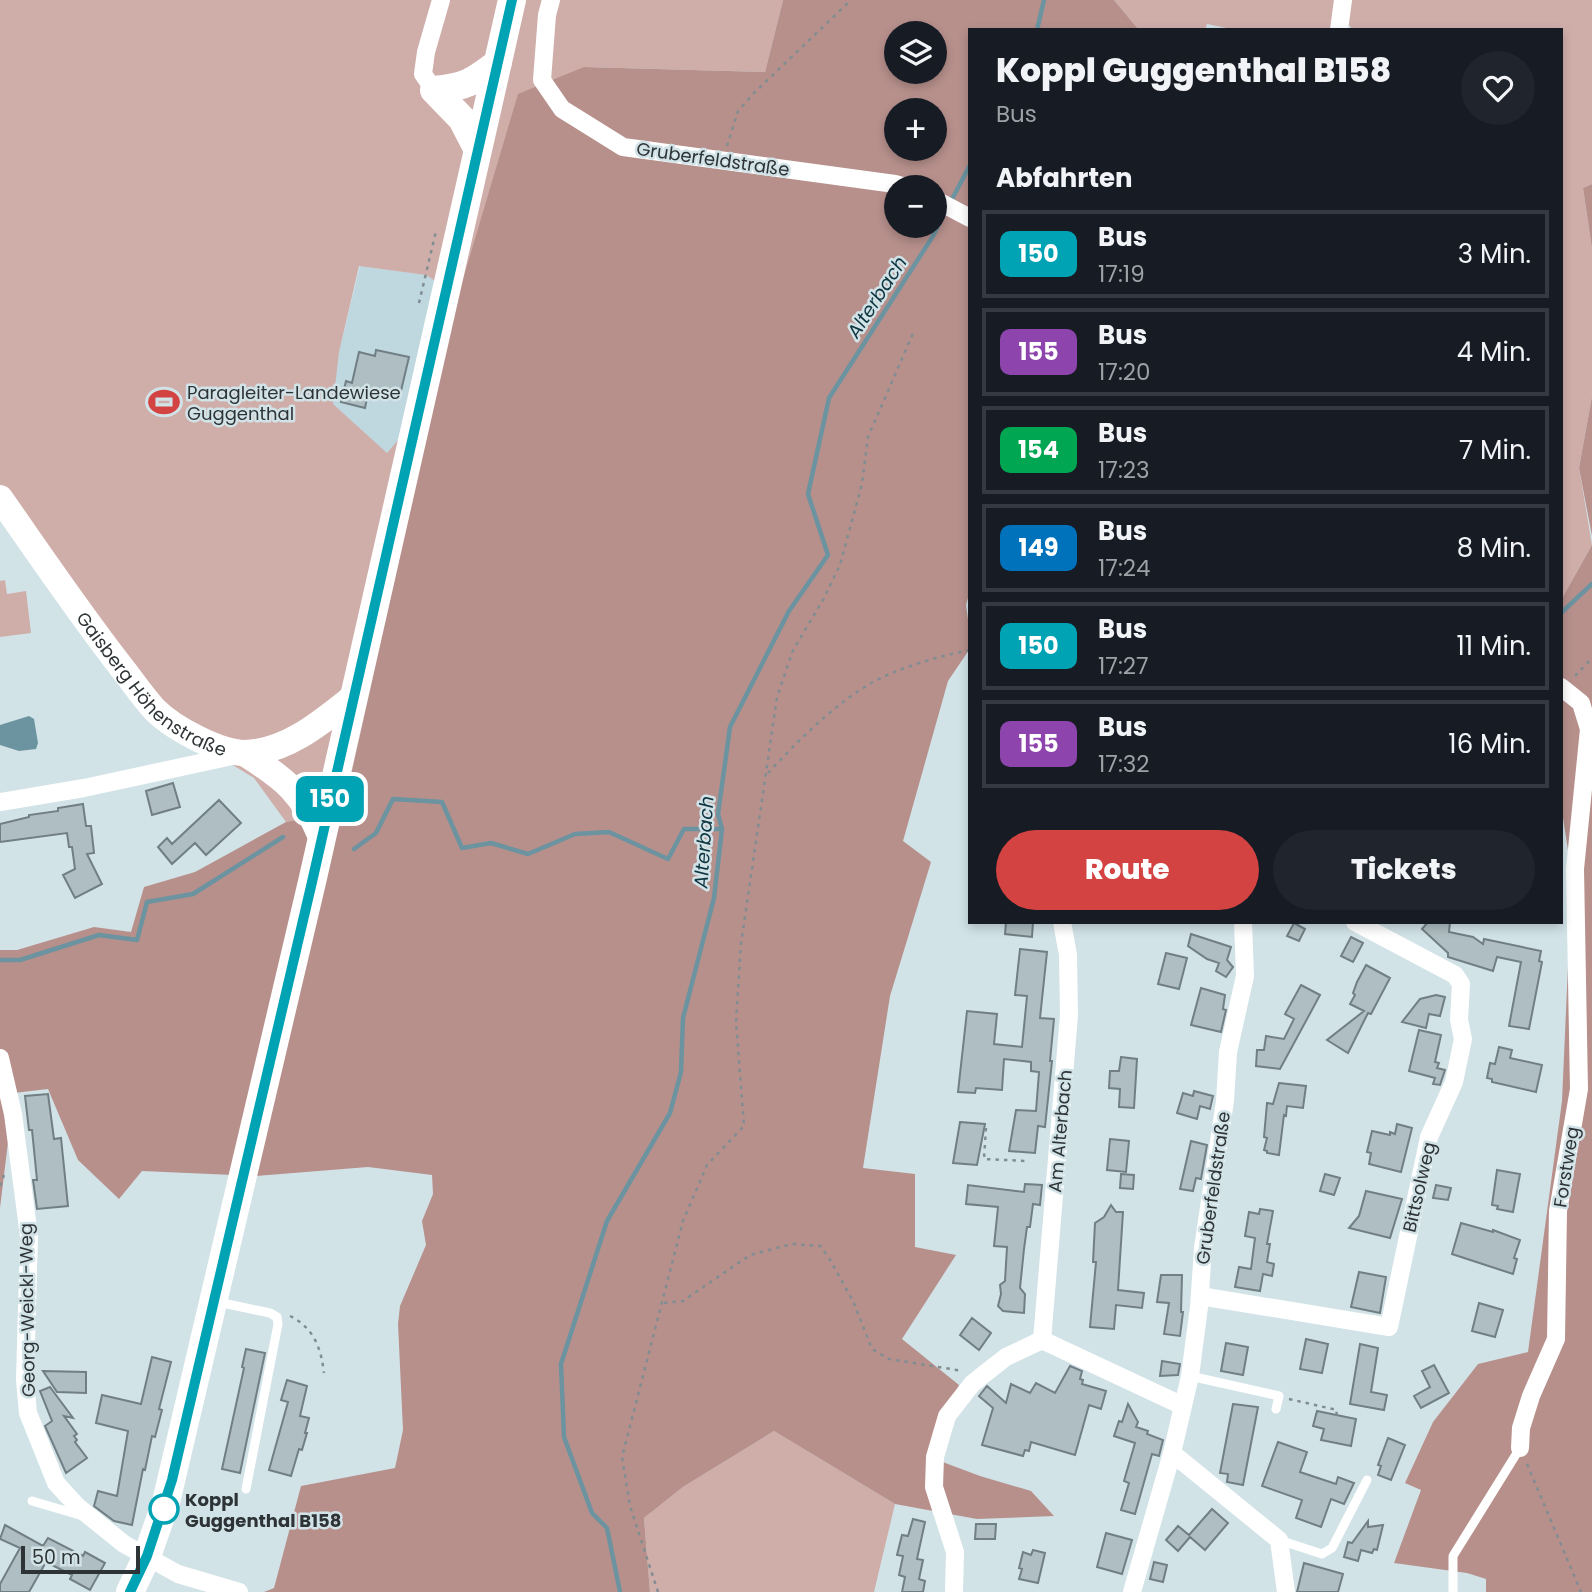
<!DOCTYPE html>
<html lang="de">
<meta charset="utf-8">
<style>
:root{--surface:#171b24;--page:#20242c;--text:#f1f3f6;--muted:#9ea1a6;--line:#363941;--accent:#d24341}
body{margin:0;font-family:Poppins,sans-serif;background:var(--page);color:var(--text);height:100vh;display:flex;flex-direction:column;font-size:26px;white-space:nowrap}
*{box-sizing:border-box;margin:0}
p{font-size:23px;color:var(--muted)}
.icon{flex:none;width:38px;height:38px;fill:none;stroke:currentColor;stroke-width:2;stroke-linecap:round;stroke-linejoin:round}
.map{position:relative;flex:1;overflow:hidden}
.side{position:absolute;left:968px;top:28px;width:595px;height:896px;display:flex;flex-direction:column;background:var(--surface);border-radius:0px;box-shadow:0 4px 10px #0003}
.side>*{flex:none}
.badge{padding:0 14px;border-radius:10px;font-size:24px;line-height:46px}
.controls{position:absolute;left:884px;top:21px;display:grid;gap:14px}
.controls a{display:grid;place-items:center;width:63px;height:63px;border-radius:50%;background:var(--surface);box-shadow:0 4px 10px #0003;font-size:35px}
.scale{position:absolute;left:21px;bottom:18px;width:119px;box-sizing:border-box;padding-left:7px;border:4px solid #2e3436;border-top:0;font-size:19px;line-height:24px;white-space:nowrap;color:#2e3436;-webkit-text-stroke:5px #d2e3e8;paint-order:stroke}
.map>.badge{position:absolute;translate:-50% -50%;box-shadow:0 0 0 4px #fff}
h2{padding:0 28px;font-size:26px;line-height:63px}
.round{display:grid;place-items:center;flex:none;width:74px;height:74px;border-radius:37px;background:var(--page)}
.head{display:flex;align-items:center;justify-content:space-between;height:119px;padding:0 28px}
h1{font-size:33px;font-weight:800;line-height:52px}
.action{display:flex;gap:14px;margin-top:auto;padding:14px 28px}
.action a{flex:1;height:80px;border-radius:42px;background:var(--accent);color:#fff;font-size:28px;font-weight:800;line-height:80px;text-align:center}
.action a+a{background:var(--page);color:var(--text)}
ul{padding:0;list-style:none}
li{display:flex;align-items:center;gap:21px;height:88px;margin:0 14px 10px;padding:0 14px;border:4px solid var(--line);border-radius:0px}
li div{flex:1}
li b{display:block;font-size:26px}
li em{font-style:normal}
li .badge{min-width:77px;font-weight:700;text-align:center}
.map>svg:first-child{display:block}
.built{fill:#bfd7df}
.green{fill:#cfaeaa}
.forest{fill:#b7908c;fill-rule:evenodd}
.water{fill:#6b93a0}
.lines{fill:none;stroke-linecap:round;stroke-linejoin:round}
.stream{stroke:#6b93a0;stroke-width:4.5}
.building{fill:#afbec3;stroke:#717f84;stroke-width:2}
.path{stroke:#828d91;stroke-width:2.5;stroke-dasharray:3.5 5;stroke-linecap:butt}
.service{stroke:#fff;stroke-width:9}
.minor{stroke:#fff;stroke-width:18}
.secondary{stroke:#fff;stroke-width:26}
.primary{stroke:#fff;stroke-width:28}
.line-casing{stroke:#fff;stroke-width:16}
.line{stroke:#00a3b4;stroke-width:10}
.stop-dot{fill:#fff;stroke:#00a3b4;stroke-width:3.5}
.labels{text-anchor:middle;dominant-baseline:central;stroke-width:5;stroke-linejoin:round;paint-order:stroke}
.street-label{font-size:18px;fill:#2e3436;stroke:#d2e3e8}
.poi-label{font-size:18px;fill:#2e3436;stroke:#d2e3e8;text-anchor:start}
.stop-label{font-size:18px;font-weight:bold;fill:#2e3436;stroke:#d2e3e8;text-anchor:start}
.water-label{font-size:19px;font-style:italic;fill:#0e3540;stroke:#d2e3e8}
</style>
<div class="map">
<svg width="1592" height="1592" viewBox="0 0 1592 1592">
<rect width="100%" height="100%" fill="#d2e3e8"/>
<path class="built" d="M360,266L426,275L458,296L436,396L387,454L332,404L339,352Z"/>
<path class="green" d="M0,0H783L765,72L584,67L458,296L426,275L359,266L339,352L333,404L387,453L436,396L343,811L286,822L254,778L154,717L0,509Z
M1114,0H1592V184L1583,188L1592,249V396L1579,468L1592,545L1561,600V30H1353L1349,25L1346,30H1236L1207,24L1205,30H1139Z
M5,580L7,594L26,591L31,633L0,637V581Z
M774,1431L895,1504L874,1592H650L644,1518L683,1487Z"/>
<path class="forest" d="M783,0H1114L1139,30H970V591L966,605L969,627V650L948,681L903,841L931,862L890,996L863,1168L915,1174V1247L956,1255L902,1339L959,1385L931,1452L940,1461L980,1476L1031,1491L1054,1516L977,1519L895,1504L774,1431L683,1487L644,1518L650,1592H264L274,1588L301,1486L395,1468L403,1430L398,1324L400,1306L426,1245L422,1221L433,1194L432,1175L368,1167L256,1176L142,1171L119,1199L78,1160L48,1089L14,1093L0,1208V950H17L94,927L131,932L144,887L195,872L286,822L343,811L458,296L518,94L584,67L765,72ZM896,33H934V72H896ZM896,110H934V149H896ZM896,187H934V226H896Z
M1592,184V249L1583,188Z
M1592,396V536L1579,468Z
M1592,545V1592H1486V1579L1467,1573L1394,1563L1421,1490L1405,1483L1433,1422L1478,1364L1528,1352L1562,1101L1572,876L1561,805V600Z"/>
<path class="water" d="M29,716L34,719L38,743L36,749L19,751L0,745V725Z"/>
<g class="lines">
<path class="stream" d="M1037,30L1044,0
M950,203L970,165
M1561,613L1592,584
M354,849L376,833L393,799L442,802L462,848L491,843L528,854L575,834L609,832L668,859L684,829H722
M0,960H20L99,935L137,940L147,902L193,894L283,837
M620,1592L607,1528L592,1513L564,1437L561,1364L607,1221L670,1113L681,1072L683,1018L714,898L722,829L718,814L730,727L789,611L828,555L808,494L829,398L933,236L946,210"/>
</g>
<path class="building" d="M376,350L409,357L400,395L369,388L365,408L341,402L346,381L352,383L359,352L375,356Z
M173,783L180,807L152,815L146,791Z
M219,800L241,823L206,855L195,843L172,864L158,847L167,838L172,844Z
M83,804L86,826H91L94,853L87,854L102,884L75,898L63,875L75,869L72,847H69L67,833L0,842V824L29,817V815L58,811V808Z
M1006,922H1033L1032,937L1005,934Z
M1428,922H1450L1449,932L1473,937L1483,944L1484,939L1541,951L1539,961L1542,962L1529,1029L1509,1026L1521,962L1497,957L1493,971L1448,957V953L1422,929Z
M1294,923L1305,929L1299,941L1287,936Z
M1191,934L1231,947L1227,960L1233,967L1226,977L1216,971L1219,963L1207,959L1188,946Z
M1351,937L1363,943L1353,962L1341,956Z
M1020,949L1047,952L1040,1018L1054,1019L1050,1061H1052L1045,1127L1038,1126L1035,1153L1009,1151L1016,1110L1036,1111L1039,1072L1031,1071V1062L1004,1059L1002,1090L976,1088L975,1093L958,1092L967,1011L997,1014L994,1044L1022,1047L1027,996L1015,995Z
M1166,953L1187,958L1179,989L1158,984Z
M1366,965L1390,978L1371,1014L1368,1013L1348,1053L1327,1040L1364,1011L1350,1004L1355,995L1353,993L1357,982Z
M1301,985L1320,995L1280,1069L1256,1066L1257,1050H1264L1266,1036L1284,1039L1294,1019L1285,1014Z
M1201,988L1225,995L1223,1009L1226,1010L1221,1032L1191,1025Z
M1436,995L1445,997L1440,1016L1429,1014L1426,1028L1402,1022L1420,999Z
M1419,1030L1441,1035L1435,1062L1439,1063L1437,1068L1445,1070L1440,1085L1433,1084L1435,1078L1409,1071Z
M1499,1047L1512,1050L1510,1058L1542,1065L1536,1092L1492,1082V1079L1487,1078L1490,1063L1495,1064Z
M1121,1057L1137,1059L1134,1108L1119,1107L1120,1089L1109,1088L1110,1071H1119Z
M1279,1083L1306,1086L1303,1108L1287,1106L1286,1116L1284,1115L1279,1155L1267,1153V1151L1264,1150L1267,1138L1264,1137L1267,1103L1273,1104Z
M1194,1091L1213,1096L1210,1109L1200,1106L1197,1119L1177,1113L1183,1093L1193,1096Z
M48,1094L54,1139L61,1138L68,1206L37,1209L33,1180H37L32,1130H29L25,1096Z
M960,1122L985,1124L977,1165L953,1163Z
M1397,1124L1412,1128L1401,1172L1369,1164L1371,1153L1367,1152L1372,1131L1390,1135V1132L1395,1134Z
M1110,1139L1129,1141L1126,1172L1107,1170Z
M1191,1141L1207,1145L1201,1179L1196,1178L1193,1191L1180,1189Z
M1497,1170L1520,1174L1513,1212L1497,1209L1498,1206L1492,1205Z
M1121,1174L1134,1175L1133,1189L1120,1188Z
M1325,1174L1340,1178L1334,1195L1320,1191Z
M1025,1184L1042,1185L1040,1205L1033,1204L1030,1227H1027L1024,1249L1020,1288L1025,1294L1024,1313L1003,1311L998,1306L1001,1294L1000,1285L1005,1281L1007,1247L994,1246L998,1207L966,1204L968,1185L1024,1192Z
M1436,1185L1451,1188L1448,1200L1433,1198Z
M1366,1191L1402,1199L1390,1238L1349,1228L1359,1216Z
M1111,1205L1116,1212H1123L1118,1290L1144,1293L1142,1308L1116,1305L1114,1329L1090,1327L1096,1262H1093L1095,1223L1104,1217Z
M1260,1209L1273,1211L1267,1244H1270L1267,1262L1274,1264L1272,1276L1263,1274L1260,1291L1235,1287L1239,1267L1251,1269L1255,1238L1245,1236L1249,1212L1259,1214Z
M1461,1223L1493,1232V1230L1520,1240L1514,1258L1517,1259L1513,1274L1452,1254Z
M1359,1272L1386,1277L1380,1313L1351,1307Z
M1161,1275H1182L1181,1312H1183L1180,1336L1164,1334L1169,1303L1157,1302Z
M1479,1303L1503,1310L1495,1337L1472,1331Z
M972,1318L991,1333L979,1350L960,1335Z
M1306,1339L1328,1344L1322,1373L1300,1369Z
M1226,1343L1248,1347L1243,1375L1221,1371Z
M1360,1344L1378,1348L1371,1392L1387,1395L1384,1410L1350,1404Z
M246,1349L265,1353L240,1473L222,1469L244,1368L242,1367Z
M152,1357L171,1362L159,1409L162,1410L155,1437L152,1436L145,1470L143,1469L132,1525L114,1521L94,1506L98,1491L117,1496L128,1431L96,1423L102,1395L141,1404Z
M1162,1361L1180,1364L1178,1375L1160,1376Z
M1434,1365L1449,1393L1421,1408L1414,1396L1430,1387L1422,1371Z
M1070,1366L1082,1371L1080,1379L1083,1380L1082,1384L1106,1391L1101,1409L1089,1405L1075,1455L1031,1442L1029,1451L1025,1450L1023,1456L982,1445L993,1408L979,1396L987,1386L1006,1403L1011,1384L1030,1393L1036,1383L1055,1393Z
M43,1371L86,1372V1393L57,1392Z
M287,1380L307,1386L300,1416L309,1418L305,1433H307L302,1450L299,1449L291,1476L269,1470L288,1402L281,1400Z
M50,1387L73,1418L64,1416L77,1434L74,1436L77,1440L75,1442L87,1458L66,1473L45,1426L52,1421L40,1391Z
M1128,1404L1138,1422L1136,1427L1148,1431L1147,1434L1163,1440L1159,1456L1152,1454L1135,1514L1121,1510L1129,1483L1124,1481L1135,1443L1114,1436L1119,1421L1122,1422Z
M1233,1404L1258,1407L1243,1485L1227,1482L1228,1474L1220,1473Z
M1317,1411L1356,1419L1351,1446L1321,1440L1324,1429L1313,1426Z
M1388,1438L1405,1445L1391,1480L1378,1475L1381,1466L1378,1465Z
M1278,1442L1307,1452L1300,1472L1336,1484L1338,1477L1354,1483L1344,1504L1331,1499L1321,1527L1296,1518L1302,1500L1262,1486Z
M1212,1509L1228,1523L1205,1550L1190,1537L1178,1551L1166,1540L1178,1526L1189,1535Z
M913,1519L925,1522L917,1559L923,1560L919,1579L925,1581L923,1592H902L905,1577L899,1575L903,1556L897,1555L902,1535L908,1536Z
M1368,1521V1527L1383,1525L1377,1550L1374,1549L1372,1553L1361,1550L1358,1561L1344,1557L1348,1542L1352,1543Z
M976,1524H996L995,1539H975Z
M5,1525L43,1546L48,1538L83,1556L85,1552L105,1563L90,1590L70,1579L72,1575L46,1562L29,1592H0V1584L20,1548L0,1539Z
M1106,1533L1132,1540L1122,1574L1097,1567Z
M1033,1550L1045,1553L1038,1583L1019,1579L1022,1569L1019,1568L1023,1552L1031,1555Z
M1154,1562L1167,1565L1163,1582L1150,1579Z
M1304,1563L1343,1574L1338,1592H1297Z"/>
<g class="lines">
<path class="path" d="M727,146L738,111L754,93L851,0
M419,303L436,231
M1575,676L1592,658
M768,773C799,740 833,705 873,682C901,667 939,656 970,650
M986,1128L984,1159L1026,1161
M0,1186L4,1175
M664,1303L683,1301L750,1255L792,1244L820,1246L829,1258L853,1301L872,1349L889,1359L963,1371
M290,1316C314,1328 321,1348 324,1373
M1289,1399L1337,1410L1336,1417
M1527,1464L1581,1592
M658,1592L630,1506L622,1457L683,1221L707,1165L744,1126L736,1021L741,944L777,697L793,650L823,600L840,565L862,484L868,437L914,331"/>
<path class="service" d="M218,1302L270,1313L277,1317L278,1324L246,1489
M1190,1376L1279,1396L1276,1409
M32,1501L83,1516
M1279,1540L1322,1554L1332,1548L1367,1480
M1453,1592V1556L1520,1448"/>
<path class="minor" d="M551,0L547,15L542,80L562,109L623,147L895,184L906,187
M1339,30L1343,0
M434,90L423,74L426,52L441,0
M934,199L970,218
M0,802L84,788L237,755
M0,1058L13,1114L29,1236L25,1380L28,1413L56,1483L78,1507L124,1544L178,1574L239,1592
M1200,1296L1389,1327L1429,1137L1454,1082L1463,1039L1459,1020L1461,984L1455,975L1355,922
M1042,1340L1181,1405
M1520,1448L1521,1428L1531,1396L1556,1339L1558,1211L1579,1089L1575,869L1589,729L1581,703L1561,687
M1172,1453L1279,1540L1286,1592
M954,1592L955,1552L934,1487L935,1457L947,1416L972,1384L983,1375L1006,1357L1042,1340L1069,1015L1068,955L1062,922
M1132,1592L1172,1453L1190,1376L1199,1307L1203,1248L1225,1101L1228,1052L1245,976L1243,922"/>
<g class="secondary">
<path id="s1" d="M0,498C40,555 79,613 122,668C133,682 143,697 155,710C173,728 219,753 245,753C287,752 323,721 353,697"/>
<path d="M244,753C284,778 303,793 321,837"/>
</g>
<path class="primary" d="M434,90L462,119L478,150
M434,90C466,87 473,82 498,63
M130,1592L147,1556L166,1502L312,882L512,0"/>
</g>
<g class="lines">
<defs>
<path id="line" d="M130,1592L147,1556L172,1480L312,882L512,0"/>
</defs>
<use href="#line" class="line-casing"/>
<use href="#line" class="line"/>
</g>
<defs>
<symbol id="stadium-bare" viewBox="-9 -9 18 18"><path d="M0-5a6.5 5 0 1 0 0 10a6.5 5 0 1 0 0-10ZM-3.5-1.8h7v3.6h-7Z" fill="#d24341" stroke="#d2e3e8" stroke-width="2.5" paint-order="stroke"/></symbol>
</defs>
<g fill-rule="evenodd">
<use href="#stadium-bare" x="142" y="380" width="44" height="44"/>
</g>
<circle class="stop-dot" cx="164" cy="1509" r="14"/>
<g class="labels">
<g class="street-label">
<text transform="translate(713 159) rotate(8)">Gruberfeldstraße</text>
<text stroke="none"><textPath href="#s1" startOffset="243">Gaisberg Höhenstraße</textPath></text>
<text transform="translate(1060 1131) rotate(-85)">Am Alterbach</text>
<text transform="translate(1566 1167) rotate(-81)">Forstweg</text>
<text transform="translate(1419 1187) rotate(-77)">Bittsolweg</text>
<text transform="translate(1213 1188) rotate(-82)">Gruberfeldstraße</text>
<text transform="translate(27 1310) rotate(-91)">Georg-Weickl-Weg</text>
</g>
<g class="poi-label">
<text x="187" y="392">Paragleiter-Landewiese<tspan x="187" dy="21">Guggenthal</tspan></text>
</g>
<g class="stop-label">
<text x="185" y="1499">Koppl<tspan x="185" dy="21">Guggenthal B158</tspan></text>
</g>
<g class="water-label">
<text transform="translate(877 297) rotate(-57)">Alterbach</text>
<text transform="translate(704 842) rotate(-86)">Alterbach</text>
</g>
</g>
</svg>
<div class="controls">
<a><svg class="icon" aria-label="layers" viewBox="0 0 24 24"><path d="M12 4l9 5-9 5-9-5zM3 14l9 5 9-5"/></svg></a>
<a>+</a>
<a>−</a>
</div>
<div class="scale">50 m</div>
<b class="badge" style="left:330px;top:799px;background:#00a3b4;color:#fff">150</b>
<section class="side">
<div class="head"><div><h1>Koppl Guggenthal B158</h1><p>Bus</p></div><a class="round"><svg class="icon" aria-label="heart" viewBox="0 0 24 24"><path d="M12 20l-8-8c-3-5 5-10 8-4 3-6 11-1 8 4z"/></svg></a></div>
<h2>Abfahrten</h2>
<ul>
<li><span class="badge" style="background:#00a3b4;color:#fff">150</span><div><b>Bus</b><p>17:19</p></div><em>3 Min.</em></li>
<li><span class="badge" style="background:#8e44ad;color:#fff">155</span><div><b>Bus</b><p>17:20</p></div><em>4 Min.</em></li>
<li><span class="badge" style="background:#00a651;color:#fff">154</span><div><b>Bus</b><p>17:23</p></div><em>7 Min.</em></li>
<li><span class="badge" style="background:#0072bc;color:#fff">149</span><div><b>Bus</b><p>17:24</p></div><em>8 Min.</em></li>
<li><span class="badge" style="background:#00a3b4;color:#fff">150</span><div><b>Bus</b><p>17:27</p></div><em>11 Min.</em></li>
<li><span class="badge" style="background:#8e44ad;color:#fff">155</span><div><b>Bus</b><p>17:32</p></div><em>16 Min.</em></li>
</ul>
<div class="action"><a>Route</a><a>Tickets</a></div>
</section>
</div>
